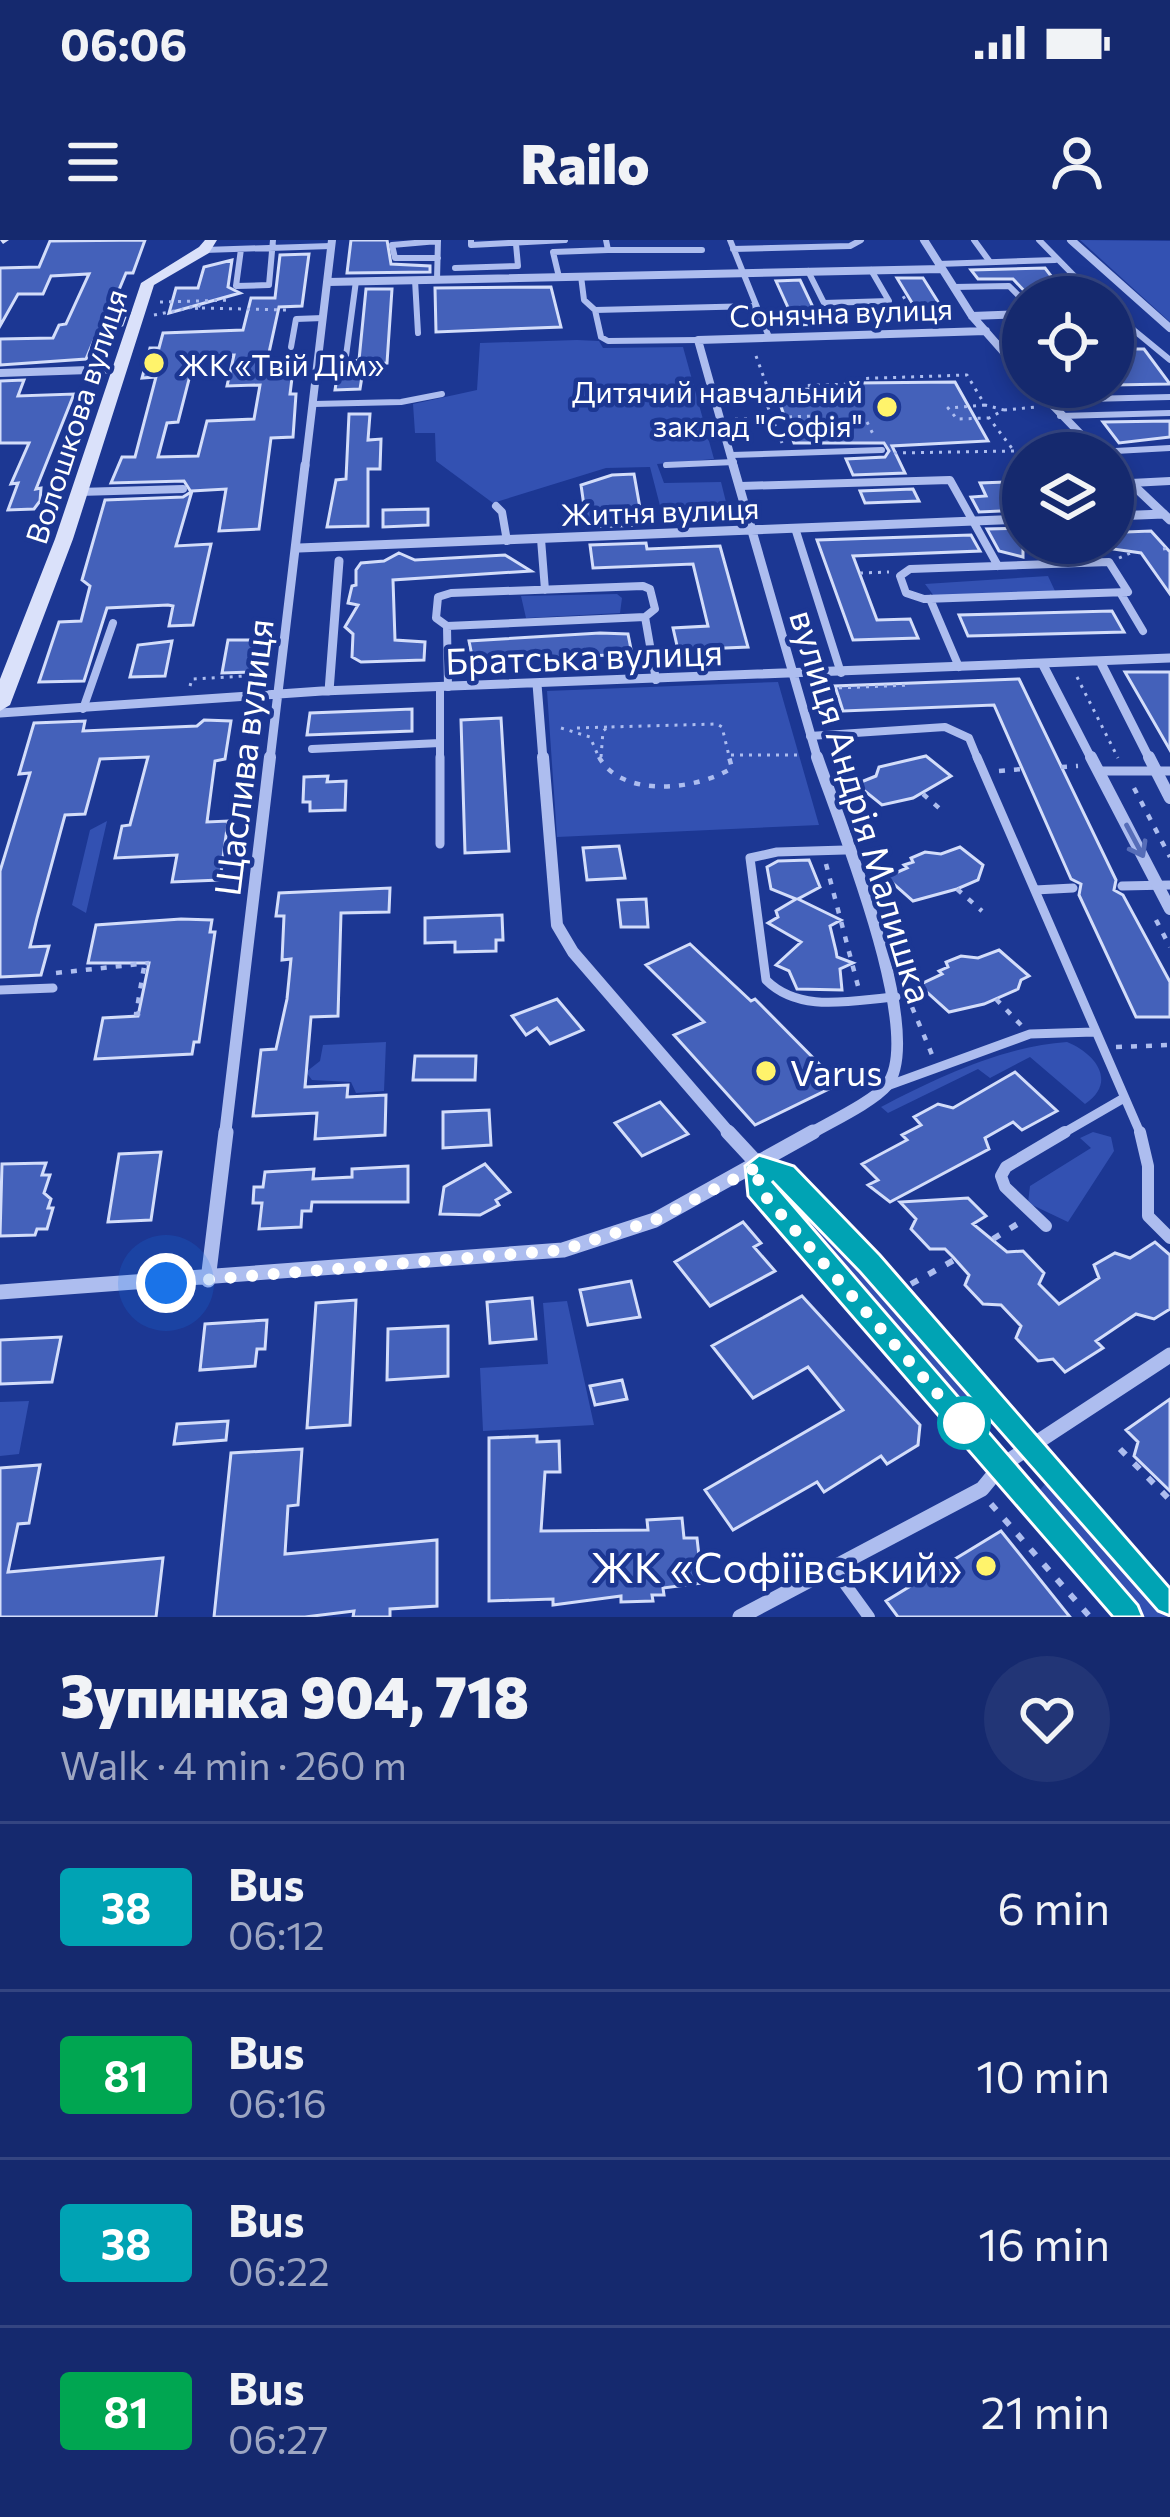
<!DOCTYPE html>
<meta charset="utf-8">
<style>
:root{--surface:#15296e;--page:#223576;--text:#f1f3f6;--muted:#9da6c2;--line:#344581}
body{margin:0;font-family:Commissioner,sans-serif;background:var(--page);color:var(--text);height:100vh;display:flex;flex-direction:column;font-size:45px;white-space:nowrap}
*{box-sizing:border-box;margin:0}
p{font-size:39px;color:var(--muted)}
.icon{flex:none;width:66px;height:66px;fill:none;stroke:currentColor;stroke-width:2;stroke-linecap:round;stroke-linejoin:round}
.map{position:relative;height:1377px;overflow:hidden}
.drawer{display:flex;flex-direction:column;background:var(--surface);flex:1}
.drawer>*{flex:none}
.badge{padding:0 24px;border-radius:9px;font-size:42px;line-height:78px}
.tools{position:absolute;left:1002px;top:36px;display:grid;gap:24px}
.tools a{display:grid;place-items:center;width:132px;height:132px;border-radius:50%;background:var(--surface);box-shadow:0 6px 18px #0003,0 0 0 3px var(--line);font-size:60px}
.you{position:absolute;width:60px;height:60px;margin:-30px;border:9px solid #fff;border-radius:50%;background:#1a73e8;box-shadow:0 0 0 18px #1a73e833}
.map>.badge{position:absolute;translate:-50% -50%;box-shadow:0 0 0 6px #fff}
.round{display:grid;place-items:center;flex:none;width:126px;height:126px;border-radius:63px;background:var(--page)}
.headline{display:flex;align-items:center;justify-content:space-between;height:204px;padding:0 60px}
h1{font-size:57px;font-weight:800;line-height:90px}
ul{padding:0;list-style:none}
li{display:flex;align-items:center;gap:36px;height:168px;padding:0 60px;border-top:3px solid var(--line)}
li div{flex:1}
li b{display:block;font-size:45px}
li em{font-style:normal}
li .badge{min-width:132px;font-weight:700;text-align:center}
.status{display:flex;justify-content:space-between;align-items:center;height:84px;padding:0 60px;background:var(--surface);direction:ltr}
.status svg{height:33px;fill:currentColor}
header{display:flex;justify-content:space-between;align-items:center;height:156px;padding:0 60px;background:var(--surface);font-size:54px;font-weight:800}
.map>svg:first-child{display:block}
.green{fill:#3351b2}
.building{fill:#4461ba;stroke:#d3ddfa;stroke-width:3;fill-rule:evenodd}
.lines{fill:none;stroke-linecap:round;stroke-linejoin:round}
.path-far2{stroke:#adbdef;stroke-width:3;stroke-dasharray:3 6;stroke-linecap:butt}
.path-far1{stroke:#adbdef;stroke-width:4.5;stroke-dasharray:6 9;stroke-linecap:butt}
.path{stroke:#adbdef;stroke-width:6;stroke-dasharray:8 12;stroke-linecap:butt}
.lane-far3{stroke:#adbdef;stroke-width:6}
.lane-far2{stroke:#adbdef;stroke-width:8}
.lane-far1{stroke:#adbdef;stroke-width:9}
.lane{stroke:#adbdef;stroke-width:12}
.street-far3{stroke:#adbdef;stroke-width:8}
.street-far2{stroke:#adbdef;stroke-width:9}
.street-far1{stroke:#adbdef;stroke-width:12}
.street{stroke:#adbdef;stroke-width:15}
.secondary{fill:#dae1fa;fill-rule:evenodd}
.oneway{stroke:#566db8}
.line{fill:#00a3b4;stroke:#fff;stroke-width:3}
.walk{stroke:#fff;stroke-width:12;stroke-dasharray:0 21.6}
.poi-dot{fill:#fff36b;stroke:#1c3793;stroke-width:4.5}
.stop-dot{fill:#fff;stroke:#00a3b4;stroke-width:6}
.labels{text-anchor:middle;dominant-baseline:central;stroke-width:9;stroke-linejoin:round;paint-order:stroke}
.far-street-label{font-size:30px;fill:#fff;stroke:#1c3793}
.far-poi-label{font-size:30px;fill:#fff;stroke:#1c3793;text-anchor:start}
.street-label{font-size:36px;fill:#fff;stroke:#1c3793}
.poi-label{font-size:36px;fill:#fff;stroke:#1c3793;text-anchor:start}
.near-poi-label{font-size:42px;fill:#fff;stroke:#1c3793;text-anchor:end}
</style>
<div class="status"><b>06:06</b><svg viewBox="0 0 49 12"><path d="M0 12V9h3v3zM5 12V6h3v6zM10 12V3h3v9zM15 12V0h3v12zM26 1h20v11H26zM47 4h2v5h-2z"/></svg></div>
<header><svg class="icon" aria-label="menu" viewBox="0 0 24 24"><path d="M4 6h16M4 12h16M4 18h16"/></svg>Railo<svg class="icon" aria-label="person" viewBox="0 0 24 24"><circle cx="12" cy="8" r="4"/><path d="M4 21q1-7 8-7t8 7"/></svg></header>
<div class="map">
<svg width="1170" height="1377" viewBox="0 0 1170 1377">
<rect width="100%" height="100%" fill="#1c3793"/>
<path class="green" d="M1080,0L1170,1V82Z
M577,100L599,101L603,108L683,107L714,219L657,224L664,243L721,242L731,282L665,285L650,227L606,228L493,263L436,221L435,193H415L413,164L477,150L480,103Z
M1048,336L1055,351L934,356L925,344Z
M617,354L622,358L620,373L526,378L521,356Z
M778,442L819,585L557,597L547,451Z
M107,581L86,673L72,665L90,590Z
M386,802L384,851L356,853L351,842L312,840L306,832L320,821L323,805Z
M1067,802C1095,813 1118,842 1085,864L1030,817L990,838L978,829L888,873L881,867C936,838 1004,806 1067,802Z
M1093,892L1111,897L1114,911L1068,982L1028,963L1030,946L1091,908L1080,898Z
M774,940L779,942L985,1166L974,1174L770,946Z
M567,1061L594,1185L483,1191L480,1128L548,1124L543,1063Z
M29,1161L19,1214L0,1216V1162Z
M1046,1243L1055,1246L1169,1377H1145L1038,1252Z"/>
<path class="building" d="M145,0L133,33H126L109,74H126L122,85L110,88L112,100H94L86,119L0,125V99L53,98L59,85L66,84L89,34L51,36L43,54H18L0,86V28L39,27L50,1Z
M351,0H387L391,24L430,26V32L347,33Z
M309,14L302,66L279,67L265,131L293,130L290,154H296L293,197L271,198L259,289L219,291L226,249L192,251L176,306L211,304L193,385L169,386L173,366L168,365L107,368L84,441L39,442L59,382L81,381L90,346L82,340L105,260L183,257L191,252L184,241L111,243L122,217H135L156,137L142,138L150,108H159L163,93L243,90L251,58H275L280,15ZM234,115L227,146L260,145L254,179L207,181L198,216L158,217L167,183L178,182L195,116Z
M232,20L228,47L240,53L169,73L176,48H198L204,27Z
M1045,28L1067,57H1030L1013,39H978L971,30Z
M897,38H923L950,81H923Z
M800,40L821,84L796,85L776,41Z
M551,47L561,87L436,92L435,48Z
M366,49H392L387,123L364,124L360,149L335,150L339,124L359,120Z
M1113,84L1134,109H1144L1170,144L1113,145Z
M24,140L18,156L74,154L36,249L41,248L40,261L34,269L8,270L18,243L11,244L29,203H0V141Z
M955,142L988,201L892,206L905,233L853,235L846,219L885,217L889,211L884,203H794L775,150L859,148L856,143Z
M349,174H370L368,200L381,199L380,229H368V286L327,287L336,240L346,239Z
M1170,181V197L1119,203L1103,182Z
M634,234L643,285L587,287L581,245L612,235Z
M1006,242L1013,256L1023,255V270L979,272L971,257L986,256L980,243Z
M913,249L919,261L865,263L860,251Z
M428,269V285L383,287V270Z
M1113,285H1121L1126,292L1151,291L1170,312V354L1141,313L1113,309Z
M1023,288V317L999,311L987,289Z
M971,295L980,311L853,316L877,380L910,379L918,398L853,400L817,300Z
M646,303L647,309L720,306L748,407L678,410L673,388L708,386L693,324L593,328L590,305Z
M399,313L415,320L505,315L531,331L393,340L395,400L425,402L424,420L361,422L352,417L353,394L345,387L358,365L348,363L352,346L356,345V330L361,323L384,321Z
M1112,371L1124,392L968,396L959,375Z
M600,393L628,394L632,414L473,421L469,401Z
M228,400H256L251,432L222,433Z
M172,401L165,436L130,437L138,405Z
M1125,432H1170V510Z
M1019,439L1116,640L1114,650L1123,655L1170,742V777H1136L1079,655L1081,644L1071,639L994,465L843,471L835,446Z
M412,469V491L307,495L310,473Z
M501,478L509,611L465,613L461,480Z
M204,480L231,481L225,519L215,521L207,582L228,581L220,640L172,642L177,615L115,618L122,586L130,585L148,517L100,519L85,574L65,575L37,678L30,707L49,706L41,735L0,737V631L30,533L19,534L34,483L85,481L83,491L197,486Z
M926,516L951,536L913,558L882,565L856,544L876,536L879,527Z
M328,536L327,542L346,541L345,570L310,571V562H303L304,537Z
M619,606L625,638L587,640L583,608Z
M960,607L983,625L978,640L957,649L913,661L886,637L907,628L904,625L913,622L911,618L925,612L941,614Z
M809,620L820,647L798,659L841,680L830,686L836,711L837,717L853,723L840,729L842,750L797,749L789,731L776,725L801,702L768,683L778,677L776,671L796,659L771,649L767,627L778,621Z
M390,648L389,672L341,673L338,776L311,777L305,847L348,845L347,857L386,855L385,895L315,899L317,873L253,876L261,810L276,809L287,759L291,719L282,720L284,676H276L279,653Z
M646,659L648,687H621L618,660Z
M502,675L503,700H496V711L455,712V702L425,703V678Z
M181,679L212,680L210,692H215L199,802H194L192,814L95,819L103,778L138,776L149,723H88L96,685Z
M690,704L751,761L755,759L839,844L755,885L674,795L704,782L646,725Z
M999,710L1029,736L1021,740L1018,749L984,764L949,772L919,745L942,734L939,731L948,727L946,722L961,716L978,718Z
M557,759L583,790L550,804L537,788L526,795L512,776Z
M415,816H476L475,840H413Z
M1015,832L1057,871L1022,890L1013,882L985,898L989,909L890,962L868,945L878,940L862,924L907,900L902,895L921,885L914,877L938,864L953,868Z
M660,862L688,894L642,916L615,883Z
M489,870L491,905L443,908V872Z
M161,912L151,980L108,982L119,914Z
M46,923L42,935H50L44,953L51,959L48,968H53L47,989H37L35,995L0,996L2,924Z
M485,924L510,952L496,960L499,965L480,975L440,974L444,947Z
M408,926V962H312L311,971H302L301,987L259,989L262,963H253L254,947H263L265,932L314,929L313,939L352,937V929Z
M968,958L986,976L973,984L1007,1012L1023,1011L1044,1033L1039,1044L1059,1064L1099,1038L1094,1025L1115,1013L1130,1018L1155,1002L1170,1015V1069L1154,1079L1136,1074L1096,1101L1103,1108L1065,1132L1053,1119L1038,1121L1016,1098L1021,1086L1001,1065L983,1064L965,1045L969,1035L953,1017L945,1009H930L911,989L916,979L900,962Z
M743,982L761,1003L754,1007L775,1031L710,1066L675,1022Z
M631,1041L640,1077L588,1085L580,1050Z
M802,1056L920,1185L918,1205L887,1224L881,1216L824,1252L817,1242L733,1290L705,1250L843,1170L808,1127L753,1158L712,1106Z
M532,1058L536,1099L490,1103L487,1062Z
M356,1060L350,1185L307,1188L316,1063Z
M267,1080L265,1109H257L255,1126L200,1130L205,1084Z
M448,1086V1136L387,1140L388,1089Z
M61,1097L52,1142L0,1144V1100Z
M622,1140L627,1159L595,1165L590,1146Z
M1170,1159V1251L1134,1216L1138,1202L1126,1190Z
M228,1181L226,1200L174,1204L177,1184Z
M537,1196V1202L559,1201L560,1232H545L541,1291L648,1290L647,1280L682,1278L684,1298H697L702,1343L663,1348L664,1355H652L653,1361L621,1362V1356L553,1365V1359L489,1361V1198Z
M302,1209L298,1265L288,1266L285,1314L437,1300V1366L390,1369V1377H353L354,1371L305,1377H214L231,1213Z
M40,1225L29,1283L18,1284L8,1332L163,1318L156,1377H0V1228Z
M1001,1291L1070,1377H898L886,1361Z"/>
<g class="lines">
<path class="path-far2" d="M160,62L232,60
M198,65L202,68L190,69L191,67Z
M202,68L286,70
M896,69H911L903,56
M154,75L190,68
M756,116L767,146
M859,165L849,139L967,135L985,165L1004,170L989,178L1014,211
M985,165L948,168L957,179L989,178
M1004,170L1037,167
M735,179L814,176
M867,182L874,196
M782,203L760,147L850,144
M894,213L1014,211
M1163,309L1170,308
M1119,318L1135,311
M860,333L889,332
M1077,437L1118,518
M190,446L192,439L263,435
M812,449L908,445
M561,488L590,497L600,520
M577,488L608,487
M731,515H803
M601,517L603,491L608,487L717,484L722,487L730,520"/>
<path class="path-far1" d="M599,517C622,559 697,550 732,528L729,517
M1061,527L1078,526
M999,531L1023,529
M1134,548L1170,617
M923,554L939,568
M826,624L858,746
M957,649L982,671
M1156,680L1170,707
M56,733L149,723
M996,759L1021,785
M912,767L933,817
M140,773L136,774L144,727
M1116,807L1170,805"/>
<path class="path" d="M993,999L1019,983
M911,1044L956,1019
M1120,1209L1170,1260
M991,1264L1090,1377"/>
<path class="lane-far3" d="M471,0V5L565,0
M730,0L769,97
M974,0L990,22
M1039,0L1095,57
M438,1L392,5L395,18H438
M241,9L236,46L269,45L273,0
M733,9L850,6L861,0
M204,10L331,6
M608,10H702
M938,24L1055,20
M455,28L518,26L516,4
M808,31L824,63L889,61L871,30
M581,36L584,60L595,70L756,66
M559,37L553,12L608,10L606,0
M415,40L418,93
M437,40L438,0
M954,47L1009,46L1023,60
M595,70L601,97L608,101L698,100
M1113,73L1170,120
M998,105L1023,104
M291,107L296,79L323,78
M318,118L346,116L356,41
M1046,160L1170,157
M314,164L401,162L442,154
M1060,176L1170,173
M1097,212L1170,208
M732,215L882,210
M666,225L734,222"/>
<path class="lane-far2" d="M1131,243L1170,241
M741,246L950,240L998,326
M79,252L183,249
M496,266L502,272L507,301
M795,288L841,433
M541,299L545,350
M1109,322L1128,352L924,359L906,353L900,336L910,329Z
M643,346L650,349L655,369L645,377L447,386L436,378L438,357L451,353Z
M1121,354L1143,391
M930,359L959,427
M645,377L656,440
M447,386L448,447
M440,447V520
M83,469L113,383
M810,496L945,487L969,498L978,520
M312,509L440,503"/>
<path class="lane-far1" d="M440,517V604
M977,517L1141,895
M1098,531H1170
M845,610L777,612L750,618L766,740C800,774 853,760 896,757
M1122,646L1170,645
M1035,650L1073,648
M0,750L53,748
M887,846L1030,794L1094,792
M1060,895L1124,858"/>
<path class="lane" d="M1140,892L1148,926V976L1170,998
M1046,986L1005,947L1001,936L1006,927L1065,892
M832,1326L869,1377"/>
<path class="street-far3" d="M924,0L972,76L1023,134
M1071,0L1170,88
M328,42L942,29
M972,76L1023,74
M0,133L119,129
M1035,147L1099,213
M305,228L332,0
M734,228L698,100L986,91"/>
<path class="street-far2" d="M733,225L818,520
M1113,226L1170,280
M1113,276L1164,274
M299,308L1023,279
M1100,421L1150,520
M1042,423L1092,520
M537,444L543,520
M329,451L339,321
M0,473L322,451L1170,418
M270,520L305,225"/>
<path class="street-far1" d="M543,517L557,685L573,712L731,895
M1091,517L1170,669
M1149,517L1170,558
M225,895L270,517
M808,895C828,883 873,862 887,845C927,794 838,579 817,517"/>
<path class="street" d="M728,892L754,920L805,955L852,1004L1170,1360
M759,926L758,948L1126,1377
M208,1040L226,892
M0,1052L563,1010L655,980L813,892
M740,1377L982,1249L1001,1226L1170,1115"/>
<path class="secondary" d="M0,0H9L3,4Z
M205,0H217L209,13L154,45L73,299L10,465L0,471V439L55,299L141,43L199,7Z"/>
</g>
<defs><path id="oneway-shaft" d="M-6 0H5M1.5-3L5.5 0L1.5 3" fill="none" stroke-width="1.6" stroke-linecap="round" stroke-linejoin="round" transform="scale(3)"/></defs>
<use class="oneway" href="#oneway-shaft" transform="translate(1135 601) rotate(62)"/>
<path class="line" d="M759,915L794,926L880,1015L1170,1348V1376L1158,1371L860,1032L772,941L1138,1365L1143,1377H1113L748,956L745,926Z"/>
<g class="lines">
<path class="walk" d="M166,1043L563,1010L655,980L759,926L758,948L970,1191L964,1183"/>
</g>
<g class="poi-dot">
<circle cx="154" cy="123" r="12"/>
<circle cx="887" cy="167" r="12"/>
<circle cx="766" cy="831" r="12"/>
<circle cx="986" cy="1326" r="12"/>
</g>
<circle class="stop-dot" cx="964" cy="1183" r="24"/>
<g class="labels">
<g class="far-street-label">
<text transform="translate(841 71) rotate(-2)">Сонячна вулиця</text>
<text transform="translate(75 176) rotate(-72)">Волошкова вулиця</text>
<text transform="translate(660 270) rotate(-2)">Житня вулиця</text>
</g>
<g class="far-poi-label">
<text x="178" y="123">ЖК «Твій Дім»</text>
<text x="863" y="150" text-anchor="end">Дитячий навчальний<tspan x="863" dy="34">заклад "Софія"</tspan></text>
</g>
<g class="street-label">
<text transform="translate(584 415) rotate(-2)">Братська вулиця</text>
<text transform="translate(242 517) rotate(-83)">Щаслива вулиця</text>
<text transform="translate(863 566) rotate(73)">вулиця Андрія Малишка</text>
</g>
<g class="poi-label">
<text x="790" y="831">Varus</text>
</g>
<g class="near-poi-label">
<text x="962" y="1326">ЖК «Софіївський»</text>
</g>
</g>
</svg>
<div class="tools">
<a><svg class="icon" aria-label="locate" viewBox="0 0 24 24"><circle cx="12" cy="12" r="6"/><path d="M12 2v4M12 18v4M2 12h4M18 12h4"/></svg></a>
<a><svg class="icon" aria-label="layers" viewBox="0 0 24 24"><path d="M12 4l9 5-9 5-9-5zM3 14l9 5 9-5"/></svg></a>
</div>
<div class="you" style="left:166px;top:1043px"></div>
</div>
<section class="drawer">
<div class="headline"><div><h1>Зупинка 904, 718</h1><p>Walk · 4 min · 260 m</p></div><a class="round"><svg class="icon" aria-label="heart" viewBox="0 0 24 24"><path d="M12 20l-8-8c-3-5 5-10 8-4 3-6 11-1 8 4z"/></svg></a></div>
<ul>
<li><span class="badge" style="background:#00a3b4;color:#fff">38</span><div><b>Bus</b><p>06:12</p></div><em>6 min</em></li>
<li><span class="badge" style="background:#00a651;color:#fff">81</span><div><b>Bus</b><p>06:16</p></div><em>10 min</em></li>
<li><span class="badge" style="background:#00a3b4;color:#fff">38</span><div><b>Bus</b><p>06:22</p></div><em>16 min</em></li>
<li><span class="badge" style="background:#00a651;color:#fff">81</span><div><b>Bus</b><p>06:27</p></div><em>21 min</em></li>
</ul>
</section>
